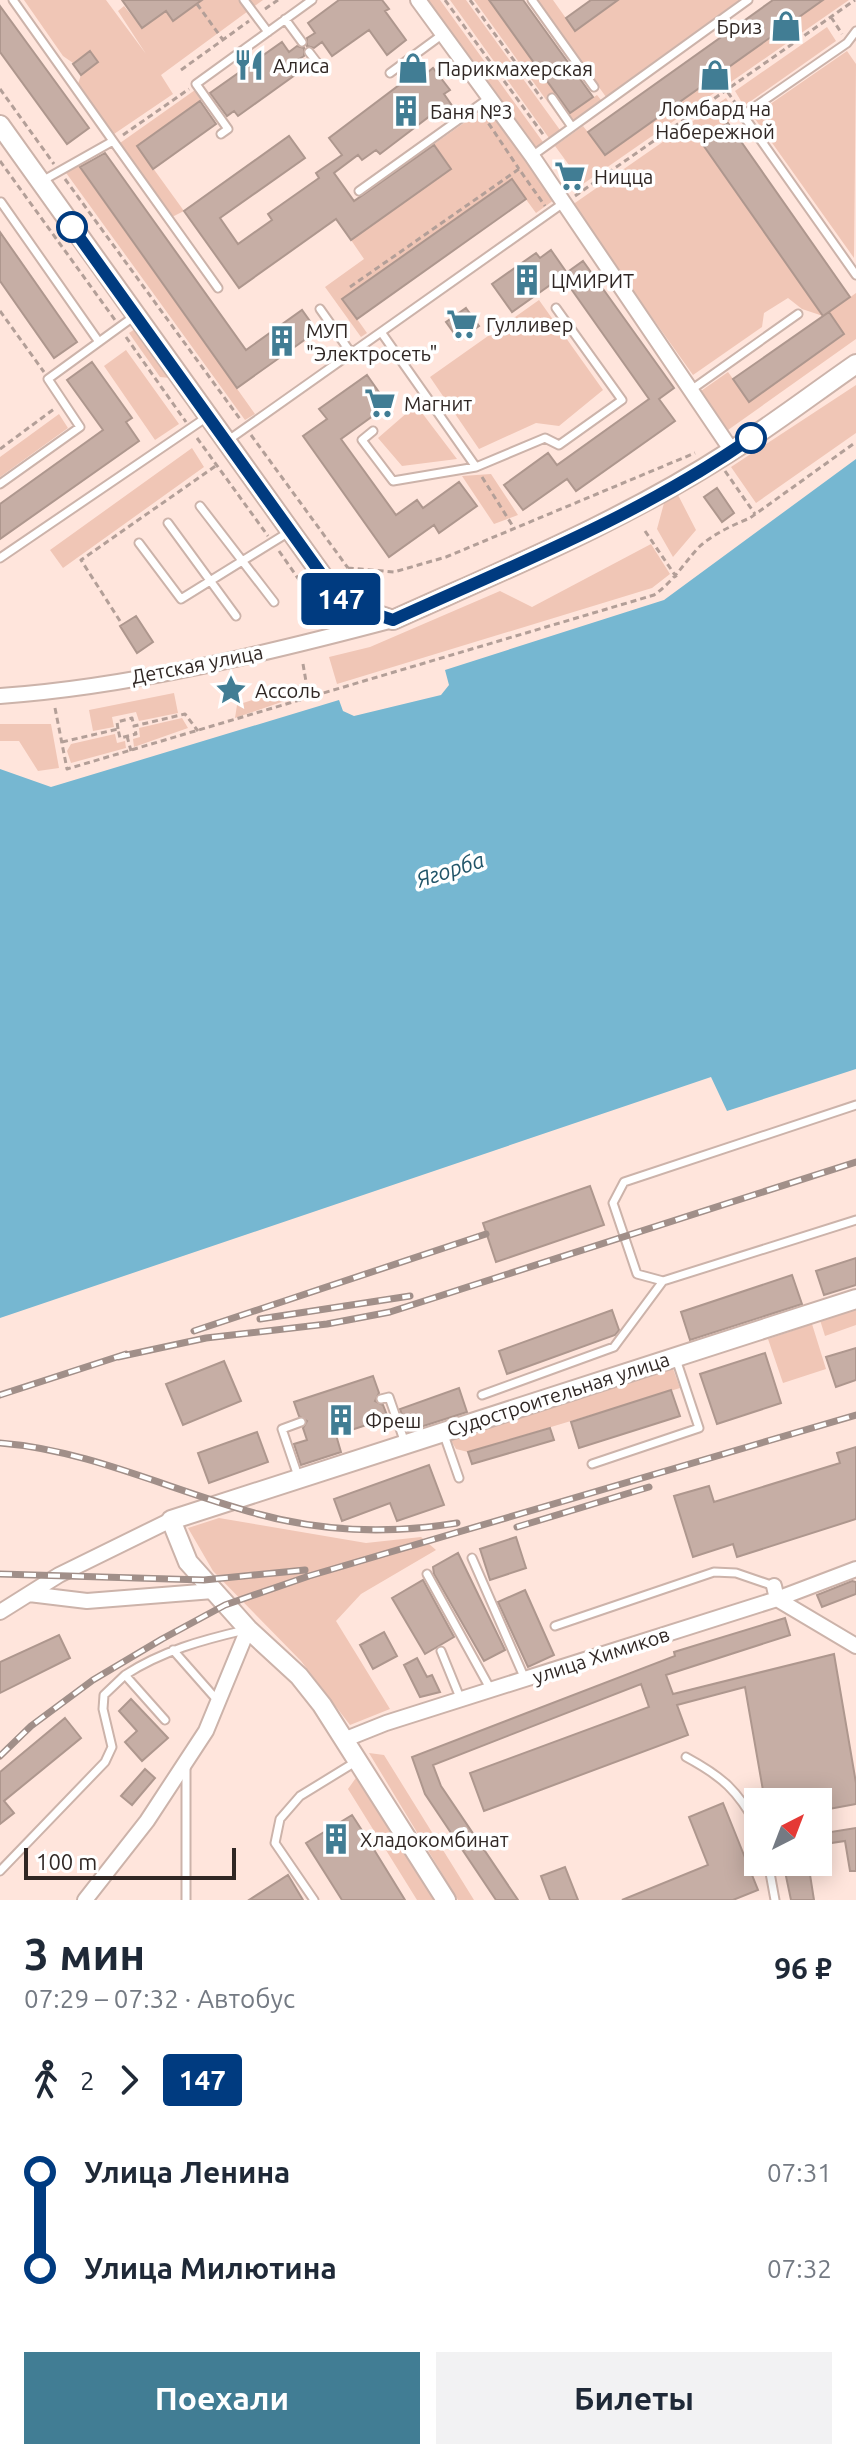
<!DOCTYPE html>
<html lang="ru">
<meta charset="utf-8">
<style>
:root{--surface:#fff;--page:#f2f2f3;--text:#1f2937;--muted:#747a83;--accent:#417d94}
body{margin:0;font-family:Ubuntu,sans-serif;background:var(--page);color:var(--text);height:100vh;display:flex;flex-direction:column;font-size:30px;white-space:nowrap}
*{box-sizing:border-box;margin:0}
p{font-size:26px;color:var(--muted)}
.icon{flex:none;width:44px;height:44px;fill:none;stroke:currentColor;stroke-width:2;stroke-linecap:round;stroke-linejoin:round}
.map{position:relative;height:1900px;overflow:hidden}
.side{display:flex;flex-direction:column;background:var(--surface);flex:1}
.side>*{flex:none}
.badge{padding:0 16px;border-radius:6px;font-size:28px;line-height:52px}
.needle{width:52px;rotate:42deg}
.buttons{position:absolute;left:744px;top:1788px;display:grid;gap:16px}
.buttons a{display:grid;place-items:center;width:88px;height:88px;border-radius:0px;background:var(--surface);box-shadow:0 4px 20px #0003;font-size:40px}
.scale{position:absolute;left:24px;bottom:20px;width:212px;box-sizing:border-box;padding-left:8px;border:4px solid #302724;border-top:0;font-size:22px;line-height:28px;white-space:nowrap;color:#302724;-webkit-text-stroke:6px #fff;paint-order:stroke}
.map>.badge{position:absolute;translate:-50% -50%;box-shadow:0 0 0 4px #fff}
.legs{display:flex;align-items:center;gap:12px;height:88px;padding:0 24px;font-size:26px}
.legs p{margin-inline-start:auto}
.headline{display:flex;align-items:center;justify-content:space-between;height:136px;padding:0 24px}
h1{font-size:44px;font-weight:700;line-height:60px}
.action{display:flex;gap:16px;margin-top:auto;padding:16px 24px}
.action a{flex:1;height:92px;border-radius:0px;background:var(--accent);color:#fff;font-size:32px;font-weight:700;line-height:92px;text-align:center}
.action a+a{background:var(--page);color:var(--text)}
ul{padding:0 24px;list-style:none}
li{display:flex;align-items:center;gap:28px;height:96px;font-size:30px}
li i{display:grid;place-items:center;width:12px;height:100%;margin:0 10px;background:currentColor}
li i::after{content:'';width:20px;height:20px;margin:-10px;border:6px solid;border-radius:50%;background:var(--surface)}
li p{margin-inline-start:auto}
li:first-child i{background:linear-gradient(#0000 50%,currentColor 0)}
li:last-child i{background:linear-gradient(currentColor 50%,#0000 0)}
.map>svg:first-child{display:block}
.green{fill:#f0c6b6}
.water{fill:#76b7d1}
.building{fill:#c6aea5;stroke:#ae978e;stroke-width:2}
.lines{fill:none;stroke-linecap:round;stroke-linejoin:round}
.service-casing{stroke:#ccb3aa;stroke-width:11}
.minor-casing{stroke:#ccb3aa;stroke-width:18}
.secondary-casing{stroke:#ccb3aa;stroke-width:22}
.path{stroke:#b39f98;stroke-width:3;stroke-dasharray:6 4;stroke-linecap:butt}
.service{stroke:#fff;stroke-width:7}
.minor{stroke:#fff;stroke-width:14}
.secondary{stroke:#fff;stroke-width:18}
.rail-casing{stroke:#a18f89;stroke-width:7}
.rail{stroke:#fff;stroke-width:4;stroke-dasharray:12;stroke-linecap:butt}
.line-1-casing{stroke:#fff;stroke-width:18}
.line-1{stroke:#003b80;stroke-width:12}
.stop-1-dot{fill:#fff;stroke:#003b80;stroke-width:4}
.labels{text-anchor:middle;dominant-baseline:central;stroke-width:7;stroke-linejoin:round;paint-order:stroke}
.poi-label{font-size:20px;fill:#302724;stroke:#fff;text-anchor:start}
.street-label{font-size:20px;fill:#302724;stroke:#fff}
.water-label{font-size:22px;font-style:italic;fill:#215569;stroke:#fff}
</style>
<div class="map">
<svg width="856" height="1900" viewBox="0 0 856 1900">
<rect width="100%" height="100%" fill="#ffe5dc"/>
<path class="green" d="M24,0H106L146,54L118,11L124,6L142,28L166,11L173,21L202,0H240L248,9V0H263L161,75L173,94L114,134L78,84L81,75L98,62L90,51L73,63L63,56Z
M425,0H440L543,142L534,149Z
M450,0H466L560,130L549,138Z
M474,0H489L570,113L597,95L601,100L565,126Z
M537,0H553L575,31L618,0H742L606,97Z
M823,0H849L797,36L787,28L790,41L728,84L716,77L717,91L583,184L555,146L583,126L606,155Z
M827,27L836,41L744,106L735,91Z
M847,51L856,64L854,258L753,116Z
M195,90L201,100L137,146L184,211L172,217L120,143Z
M726,98L737,115L701,142L823,316L802,309L788,298L764,313L762,327L693,375L572,205Z
M488,106L554,200L536,213L511,179L343,299L367,333L361,337L325,287L364,259L351,240L451,169L434,144Z
M107,140L110,144L80,168L255,414L245,420L64,170Z
M856,293V339L728,430L701,391L728,372L749,401L844,335L829,312Z
M539,300L603,390L559,426L536,423L479,449L430,377Z
M135,329L170,378L160,377L129,333Z
M126,350L179,424L155,440L104,366Z
M856,385V433L756,503L731,467Z
M416,405L457,459L402,466L378,438Z
M59,414L68,428L0,477V457Z
M192,448L204,467L63,568L50,550Z
M491,474L518,515L494,524L462,476Z
M678,495L696,530L673,557L657,529L664,503Z
M651,544L670,574L652,588L337,684L329,657L370,647L500,591L532,607Z
M299,685L302,695L235,718L237,705Z
M174,693L178,713L139,721L136,712L112,717L114,727L93,731L89,710Z
M182,718L188,728L134,747L133,739L140,737L139,728Z
M0,724H51L59,768L38,771L19,741H0Z
M115,734L117,743L125,741L126,748L71,763L67,751L71,744Z
M856,1309V1325L825,1336L820,1320Z
M812,1324L826,1369L783,1383L768,1339Z
M672,1366L680,1388L468,1452L456,1449L449,1437Z
M219,1518L366,1543L421,1537L436,1550L361,1594L336,1621L390,1709L350,1725L301,1661L213,1571L188,1528Z
M369,1753L384,1755L474,1900H458Z
M358,1775L436,1900H417L348,1789Z"/>
<path class="water" d="M856,459V1069L727,1111L711,1077L0,1318V769L51,787L339,700L343,711L354,716L441,695L449,685L445,670L664,600Z"/>
<path class="building" d="M122,0H202L173,21L166,11L142,28Z
M339,0H382L389,9L385,11L406,40L387,55L369,30L332,56L322,42L314,48L307,46V38L315,33L308,23Z
M489,0H523L593,97L570,113Z
M591,0H618L575,31L566,18Z
M773,0H823L605,155L588,132Z
M0,6L89,128L67,144L0,52Z
M282,42L289,52L297,46L304,48V56L296,61L302,70L238,116L234,111L227,116L210,93Z
M90,51L98,62L81,75L73,64Z
M419,60L428,72L433,68L450,90L444,94L453,107L434,121L430,116L380,154L376,150L362,160L358,155L334,173L354,201L434,145L451,169L351,240L336,219L239,288L184,211L289,136L305,158L220,218L238,244L272,220L268,214L319,178L316,173L342,155L329,138L407,79L402,73Z
M200,101L216,124L153,169L137,146Z
M728,123L850,297L823,316L701,142Z
M105,153L246,350L302,310L317,331L237,388L80,167Z
M512,179L526,199L357,319L342,299Z
M0,232L77,342L54,358L0,281Z
M551,250L567,273L512,312L492,284L536,253L540,258Z
M583,261L674,388L659,399L675,421L576,491L567,479L523,510L504,485L548,453L557,465L649,399L562,276Z
M466,308L479,326L459,340L446,322Z
M829,312L844,334L749,402L733,379Z
M92,362L132,418L126,422L139,441L0,539V504L103,430L67,380Z
M367,375L388,405L341,439L396,515L417,500L423,508L459,482L477,506L439,533L434,525L389,557L303,436L327,419L319,409Z
M717,488L734,513L722,522L704,497Z
M136,616L153,642L137,653L120,626Z
M590,1186L604,1225L496,1262L483,1223Z
M856,1258V1285L824,1295L816,1271Z
M792,1275L802,1304L690,1340L681,1312Z
M612,1310L619,1330L615,1335L507,1374L499,1351Z
M856,1348V1380L836,1387L826,1357Z
M765,1353L781,1403L717,1424L700,1374Z
M224,1361L241,1401L183,1425L166,1384Z
M373,1376L379,1393L375,1401L383,1405L388,1418L336,1435L341,1452L301,1465L294,1444L307,1440L303,1428L307,1421L299,1416L294,1402Z
M459,1388L467,1412L408,1431L400,1409Z
M671,1390L680,1416L579,1448L571,1422Z
M550,1428L554,1440L472,1464L468,1452Z
M257,1432L268,1462L209,1483L198,1453Z
M856,1447V1519L737,1557L733,1544L693,1557L674,1496L709,1486L714,1502L840,1463L837,1453Z
M429,1465L444,1505L397,1521L390,1503L342,1521L334,1499Z
M516,1537L526,1568L490,1580L480,1549Z
M458,1553L505,1650L484,1661L434,1574L433,1567Z
M423,1580L454,1637L425,1654L392,1598Z
M852,1581L856,1582V1594L822,1607L817,1595Z
M525,1590L554,1655L528,1667L498,1602Z
M785,1618L790,1635L666,1675L673,1694L834,1654L856,1783V1804L818,1811V1802H765L745,1687L677,1705L688,1735L484,1811L470,1773L649,1707L641,1684L433,1765L441,1786L518,1900H496L425,1794L412,1757L675,1656L674,1652Z
M384,1632L397,1656L373,1669L360,1645Z
M59,1635L70,1658L0,1693V1662Z
M417,1658L427,1677L432,1675L440,1692L420,1697L404,1665Z
M131,1699L168,1738L142,1761L125,1742L137,1731L119,1711Z
M65,1718L81,1738L4,1801L14,1813L0,1824V1772Z
M145,1769L155,1778L132,1805L121,1796Z
M723,1803L758,1890L733,1900H622L708,1865L689,1817Z
M352,1815L365,1835L405,1900H342L306,1843Z
M856,1828V1871H850L845,1841L818,1845V1834Z
M783,1862H808L814,1900H791Z
M565,1867L578,1900H550L541,1876Z
M288,1875L303,1900H249Z"/>
<g class="lines">
<defs>
<path id="service" d="M13,0L113,141L42,181
M244,0L268,32
M532,0L594,87
M285,19L302,42
M856,31L847,43L743,115L856,275
M309,52L322,69
M390,73L443,34
M552,98L572,127
M221,134L228,129L196,84L312,0
M113,141L218,288
M532,156L748,0
M359,191L489,98
M1,202L99,342
M320,309L351,353
M691,390L798,314
M373,431L362,440L393,481L476,467L381,332
M227,441L562,204
M476,467L545,438L559,445L622,400L556,308
M0,484L80,427L48,379L136,315
M200,506L274,602
M168,523L236,616
M139,543L181,599L289,532
M0,558L207,417
M856,1105L624,1182L613,1203L637,1274L663,1281L856,1220
M482,1395L614,1347L663,1281
M381,1399L389,1397L405,1443
M444,1435L459,1478
M592,1464L699,1428L676,1359
M298,1476L282,1429L301,1422
M472,1558L525,1679
M427,1574L491,1690
M555,1626L714,1572L736,1573L774,1586
M173,1650L217,1700
M441,1651L461,1700
M165,1720L125,1675C162,1651 202,1640 245,1630
M686,1757C723,1777 737,1790 758,1827
M768,1862L775,1900
M0,1871L105,1762L112,1747L103,1709L104,1695L125,1675
M186,1900V1768
M314,1900L275,1843L280,1819L300,1796L357,1761"/>
<path id="minor" d="M418,0L532,156L732,451
M0,696C129,687 268,653 393,620
M774,1586L777,1599L856,1646
M29,1594L87,1601L213,1591
M0,1612L59,1575L171,1520
M346,1739L386,1723L777,1599L856,1569
M85,1900L147,1821L206,1731L248,1629"/>
<path id="secondary" d="M0,125L327,582L345,604L393,620C508,568 625,520 731,451C774,424 814,393 856,364
M446,1900L322,1705L299,1676L248,1629L188,1562L171,1520L856,1299"/>
</defs>
<use href="#service" class="service-casing"/>
<use href="#minor" class="minor-casing"/>
<use href="#secondary" class="secondary-casing"/>
<path class="path" d="M445,0L545,137
M470,0L542,99
M197,4L223,40
M265,9L278,0
M831,17L842,34
M786,26L796,39
M181,70L249,21
M716,76L739,108
M0,89L54,164
M483,115L519,169
M123,135L189,89
M0,161L115,320
M65,179L240,419
M575,196L855,0
M350,287L519,169L545,206
M0,311L44,372
M126,337L186,422
M251,435L348,568
M197,438L268,536
M0,449L54,409
M725,471L755,514
M482,477L514,528
M645,531L677,578
M279,551L309,594L313,591
M339,573L348,568L394,572L446,557L695,453
M120,621L81,560L217,465
M303,664L309,699
M55,708L67,769L654,595C675,580 683,564 699,547C713,534 733,525 750,518L856,442
M118,729L117,722L132,718L134,726
M127,736L131,751
M62,742L118,729L120,738L136,734L134,726L185,714L198,731"/>
<use href="#service" class="service"/>
<use href="#minor" class="minor"/>
<use href="#secondary" class="secondary"/>
<defs>
<path id="rail" d="M260,1319L410,1296
M194,1331L486,1234
M118,1357L206,1338L327,1324L390,1312L856,1162
M0,1395L126,1354
M0,1443C89,1450 172,1491 258,1514C323,1532 391,1534 457,1523
M517,1527L649,1487
M0,1574L204,1580L305,1570
M0,1756L31,1726L93,1680L162,1639L225,1605L309,1576L856,1415"/>
</defs>
<use href="#rail" class="rail-casing"/>
<use href="#rail" class="rail"/>
</g>
<g class="lines">
<defs>
<path id="line-1" d="M72,227L327,582L345,604L393,620C514,565 641,515 751,438"/>
</defs>
<use href="#line-1" class="line-1-casing"/>
<use href="#line-1" class="line-1"/>
</g>
<defs>
<symbol id="shop-bare" viewBox="-9 -9 18 18"><path d="M-5-2.5h2.3a2.7 3.5 0 0 1 5.4 0H5L5.5 6h-11ZM-1.5-2.5h3a1.5 2.3 0 0 0-3 0Z" fill="#417d94" stroke="#fff" stroke-width="2.5" paint-order="stroke"/></symbol>
<symbol id="restaurant-bare" viewBox="-9 -9 18 18"><path d="M-5-6h1v4h1v-4h1v4h1v-4h1v5L-1.5 .5V6h-2V.5L-5-1ZM5-6V6H3V1.5H1.5Q1.5-4 5-6Z" fill="#417d94" stroke="#fff" stroke-width="2.5" paint-order="stroke"/></symbol>
<symbol id="building-bare" viewBox="-9 -9 18 18"><path d="M-4-6H4V6H1V3H-1V6H-4ZM-2.5-4.3h1.7v1.8h-1.7ZM.8-4.3h1.7v1.8H.8ZM-2.5-1h1.7V.8h-1.7ZM.8-1h1.7V.8H.8Z" fill="#417d94" stroke="#fff" stroke-width="2.5" paint-order="stroke"/></symbol>
<symbol id="supermarket-bare" viewBox="-9 -9 18 18"><path d="M-6-5.5h2.5l.6 2H6L4.5 2H-2.5L-4.4-4H-6ZM-1.5 3.2a1.3 1.3 0 1 0 .1 0ZM3 3.2a1.3 1.3 0 1 0 .1 0Z" fill="#417d94" stroke="#fff" stroke-width="2.5" paint-order="stroke"/></symbol>
<symbol id="sight-bare" viewBox="-9 -9 18 18"><path d="M0-6L1.8-2.2L6-1.7L2.9 1.2L3.7 5.4L0 3.3L-3.7 5.4L-2.9 1.2L-6-1.7L-1.8-2.2Z" fill="#417d94" stroke="#fff" stroke-width="2.5" paint-order="stroke"/></symbol>
</defs>
<g fill-rule="evenodd">
<use href="#shop-bare" x="764" y="4" width="44" height="44"/>
<use href="#restaurant-bare" x="227" y="43" width="44" height="44"/>
<use href="#shop-bare" x="391" y="46" width="44" height="44"/>
<use href="#shop-bare" x="693" y="53" width="44" height="44"/>
<use href="#building-bare" x="384" y="89" width="44" height="44"/>
<use href="#supermarket-bare" x="548" y="154" width="44" height="44"/>
<use href="#building-bare" x="505" y="258" width="44" height="44"/>
<use href="#supermarket-bare" x="440" y="302" width="44" height="44"/>
<use href="#building-bare" x="260" y="319" width="44" height="44"/>
<use href="#supermarket-bare" x="358" y="381" width="44" height="44"/>
<use href="#sight-bare" x="209" y="668" width="44" height="44"/>
<use href="#building-bare" x="319" y="1398" width="44" height="44"/>
<use href="#building-bare" x="314" y="1817" width="44" height="44"/>
</g>
<g class="stop-1-dot">
<circle cx="72" cy="227" r="14"/>
<circle cx="751" cy="438" r="14"/>
</g>
<g class="labels">
<g class="poi-label">
<text x="762" y="26" text-anchor="end">Бриз</text>
<text x="273" y="65">Алиса</text>
<text x="437" y="68">Парикмахерская</text>
<text x="715" y="108" text-anchor="middle">Ломбард на<tspan x="715" dy="23">Набережной</tspan></text>
<text x="430" y="111">Баня №3</text>
<text x="594" y="176">Ницца</text>
<text x="551" y="280">ЦМИРИТ</text>
<text x="486" y="324">Гулливер</text>
<text x="306" y="330">МУП<tspan x="306" dy="23">"Электросеть"</tspan></text>
<text x="404" y="403">Магнит</text>
<text x="255" y="690">Ассоль</text>
<text x="365" y="1420">Фреш</text>
<text x="360" y="1839">Хладокомбинат</text>
</g>
<g class="street-label">
<text transform="translate(197 664) rotate(-11)">Детская улица</text>
<text transform="translate(558 1394) rotate(-18)">Судостроительная улица</text>
<text transform="translate(601 1655) rotate(-18)">улица Химиков</text>
</g>
<g class="water-label">
<text transform="translate(450 869) rotate(-18)">Ягорба</text>
</g>
</g>
</svg>
<div class="buttons">
<a><svg class="needle" viewBox="-14 -14 28 28"><path d="M0-13l5 13h-10z" fill="#e53935"/><path d="M0 13l5-13h-10z" fill="#747a83"/></svg></a>
</div>
<div class="scale">100 m</div>
<b class="badge" style="left:341px;top:599px;background:#003b80;color:#fff">147</b>
</div>
<section class="side">
<div class="headline"><div><h1>3 мин</h1><p>07:29 – 07:32 · Автобус</p></div><b>96 ₽</b></div>
<div class="legs"><svg class="icon" aria-label="walk" viewBox="0 0 24 24"><circle cx="13" cy="4" r="2"/><path d="M13 8l-2 6 4 7M11 14l-3 7M7 12l3-4h3l4 4"/></svg>2<svg class="icon" aria-label="forward" viewBox="0 0 24 24"><path d="M9 5l7 7-7 7"/></svg><b class="badge" style="background:#003b80;color:#fff">147</b></div>
<ul>
<li><i style="color:#003b80"></i><b>Улица Ленина</b><p>07:31</p></li>
<li><i style="color:#003b80"></i><b>Улица Милютина</b><p>07:32</p></li>
</ul>
<div class="action"><a>Поехали</a><a>Билеты</a></div>
</section>
